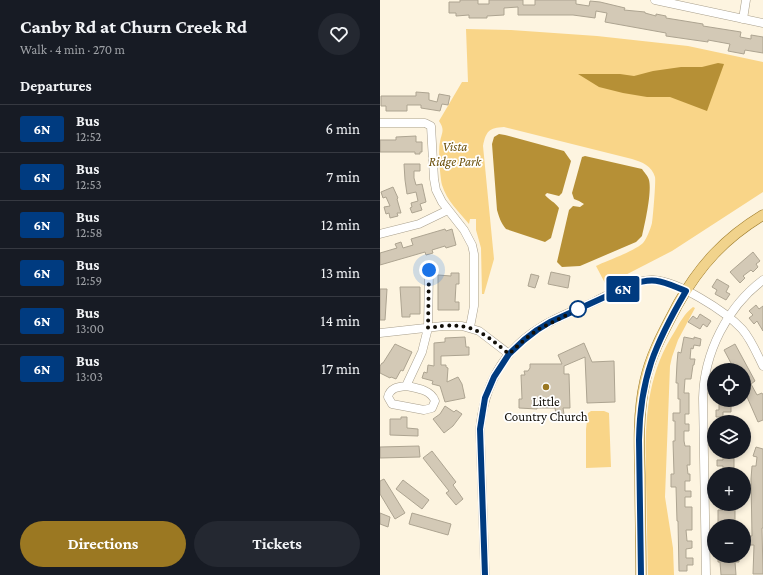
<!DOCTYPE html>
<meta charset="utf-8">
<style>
:root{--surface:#171b24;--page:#242831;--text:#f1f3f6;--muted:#9ea1a6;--line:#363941;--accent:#9b7822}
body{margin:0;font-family:"Crimson Pro",serif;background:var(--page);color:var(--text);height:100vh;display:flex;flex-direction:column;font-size:15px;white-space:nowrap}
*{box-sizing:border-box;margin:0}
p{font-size:13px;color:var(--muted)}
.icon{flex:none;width:22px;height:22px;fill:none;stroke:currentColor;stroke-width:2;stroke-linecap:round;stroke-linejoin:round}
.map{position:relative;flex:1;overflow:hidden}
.drawer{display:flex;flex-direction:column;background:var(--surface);width:380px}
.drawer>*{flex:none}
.badge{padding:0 8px;border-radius:3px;font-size:14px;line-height:26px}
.fabs{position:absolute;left:327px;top:363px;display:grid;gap:8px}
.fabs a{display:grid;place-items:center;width:44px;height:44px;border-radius:50%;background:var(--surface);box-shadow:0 2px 6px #0003;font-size:20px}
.you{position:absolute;width:20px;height:20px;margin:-10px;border:3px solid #fff;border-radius:50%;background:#1a73e8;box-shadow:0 0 0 6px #1a73e833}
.map>.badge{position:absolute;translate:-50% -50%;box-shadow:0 0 0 2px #fff}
h2{padding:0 20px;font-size:15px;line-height:36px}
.round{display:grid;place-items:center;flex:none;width:42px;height:42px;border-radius:21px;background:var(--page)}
.summary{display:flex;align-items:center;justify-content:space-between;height:68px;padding:0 20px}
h1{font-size:19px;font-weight:700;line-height:30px}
.cta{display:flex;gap:8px;margin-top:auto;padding:8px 20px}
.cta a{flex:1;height:46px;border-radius:24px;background:var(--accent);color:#fff;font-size:16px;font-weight:700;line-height:46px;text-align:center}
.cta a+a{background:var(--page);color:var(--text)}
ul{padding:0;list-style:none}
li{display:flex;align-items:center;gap:12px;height:48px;padding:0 20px;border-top:1px solid var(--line)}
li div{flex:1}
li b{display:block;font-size:15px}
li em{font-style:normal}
li .badge{min-width:44px;font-weight:700;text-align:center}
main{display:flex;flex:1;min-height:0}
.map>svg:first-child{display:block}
.green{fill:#f9d588}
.water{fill:#b69036}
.building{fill:#d3c9b6;stroke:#ada491}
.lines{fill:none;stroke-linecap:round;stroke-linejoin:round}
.minor-casing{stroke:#a89f8c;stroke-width:9}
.major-casing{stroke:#9d7c2c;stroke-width:11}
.minor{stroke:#fff;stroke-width:8}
.major{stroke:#f1d38c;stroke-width:10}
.line-casing{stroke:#fff;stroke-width:9}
.line{stroke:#003b80;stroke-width:6}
.walk{stroke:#120f08;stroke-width:4;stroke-dasharray:0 7.2}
.stop-dot{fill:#fff;stroke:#003b80;stroke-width:2}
.poi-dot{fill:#9b7822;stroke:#fff;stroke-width:1.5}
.labels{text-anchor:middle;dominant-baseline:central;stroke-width:3.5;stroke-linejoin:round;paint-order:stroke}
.park-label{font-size:13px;font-style:italic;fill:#6c510c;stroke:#fff}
.poi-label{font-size:13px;fill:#120f08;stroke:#fff}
</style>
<main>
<section class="drawer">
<div class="summary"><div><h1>Canby Rd at Churn Creek Rd</h1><p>Walk · 4 min · 270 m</p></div><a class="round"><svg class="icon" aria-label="heart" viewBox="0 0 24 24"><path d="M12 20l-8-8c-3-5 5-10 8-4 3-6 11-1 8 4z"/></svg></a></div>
<h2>Departures</h2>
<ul>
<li><span class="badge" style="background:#003b80;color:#fff">6N</span><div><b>Bus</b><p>12:52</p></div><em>6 min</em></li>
<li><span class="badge" style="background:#003b80;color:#fff">6N</span><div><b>Bus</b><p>12:53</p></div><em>7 min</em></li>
<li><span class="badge" style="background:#003b80;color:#fff">6N</span><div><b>Bus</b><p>12:58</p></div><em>12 min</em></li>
<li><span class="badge" style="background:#003b80;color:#fff">6N</span><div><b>Bus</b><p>12:59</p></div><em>13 min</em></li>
<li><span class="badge" style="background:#003b80;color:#fff">6N</span><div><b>Bus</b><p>13:00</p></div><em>14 min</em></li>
<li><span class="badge" style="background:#003b80;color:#fff">6N</span><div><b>Bus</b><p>13:03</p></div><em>17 min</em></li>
</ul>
<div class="cta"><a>Directions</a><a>Tickets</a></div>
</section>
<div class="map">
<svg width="383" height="575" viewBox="0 0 383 575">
<rect width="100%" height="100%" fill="#fdf4e0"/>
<path class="green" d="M86,29L131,30L217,36L308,46L383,62V192L292,251L226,285L216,266C228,260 253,252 263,243C267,238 270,230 272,223C273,218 276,180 275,177C272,166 262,162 252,159L124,127C109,128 106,131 103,146L114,259L104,294H102L101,248L96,230V219H90L89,224C79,212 67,201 62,185C60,177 58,150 60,142C62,132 65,130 59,121L82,82H88Z
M313,307L315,308L298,340L292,357L290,366L285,497L293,548L294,575H268C267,544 267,514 266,483C265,428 264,379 295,331C300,322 305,313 313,307Z
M211,411H224L229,413L231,467L206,468V429L208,413Z"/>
<path class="water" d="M338,63L344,64L327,111L290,97H267L243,93L219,87L198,74H240L254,76L273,71L301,67H322Z
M119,134L125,135L184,151L191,161L182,193L179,196L167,193L165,195C169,200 175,202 179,208L171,238L165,242L126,229C121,223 119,217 117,210L112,144L114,137Z
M205,156L262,169C264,172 268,176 269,180C272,192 265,223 262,236L256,242L200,266L182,267L177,262L189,210L193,206L200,207L204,204L199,201L194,199L192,193L202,157Z"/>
<path class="building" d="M80,0H98V4H109V0H143V5H155V0H196V4L209,6L210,1L220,2L245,8L244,10L265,12V13L276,16V14L286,16V18L323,24V26L361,32L360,37L371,39V35L383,37V53L365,50L364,54L348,51L350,44L328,40V42L286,36V33L225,22L227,13L216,11L215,18L193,15H138V7L124,8V15L107,16V18H89V15L76,16V13H69V2H80Z
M36,92L49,93V100L57,102L59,94L70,96L68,105L62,104L60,111L41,108V105H27V111H6V106H1V96H36Z
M36,136V142H42V152H40V154H35V152H0V140H16V137Z
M24,164H40V171H34V178L36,185L42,184L46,202L40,204L42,210L32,213L30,208L32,207L31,203L38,201L36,192L27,194L25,180Z
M13,187L18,198L17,199L21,213H17L18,216L10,218L9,213L6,214L4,207L10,206L6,197L3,198L1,192Z
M65,229L66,231L72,229L76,245L66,248L65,246L52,250L53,253L46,255L45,252L0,265V253L17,248L15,244L21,242L23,248L33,245L31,239Z
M373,252L380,261L376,264L378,267L373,272L371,270L363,276L365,278L360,283L350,272Z
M171,272L190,276L188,288L168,284Z
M71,273H79V284H76L75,302H79V310H58V275L71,276Z
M151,274L159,276L155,288L148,286Z
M337,279L349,286L346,292L350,294L346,300L335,294L337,290L332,287Z
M20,287H40V314H30V317H22Z
M0,289H7L5,320H0Z
M376,305L379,309L383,306V331L377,321L374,324L369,318L373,315L369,311Z
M320,314L331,321L327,327L323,324L320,329L308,322L313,316L317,319Z
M85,337L86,347H89V355L61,356V365H66V367L68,368L67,382L78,377L82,384L85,398L65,402L60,386L52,384L53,381L42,378L44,372L47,373L48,365L54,366V343L65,342V338Z
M304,337L314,339V337L321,339L320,346L314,345L313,349L311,348L310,359H315L314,365H313L311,379H305L304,393H309V414H305V424H309V431H304V441L305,446H310V465H307L308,474H310V481H305V491H311V497H305V507H312V530H306L307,541H312V548L306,549V558H313V565H307V571H299L298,521H297L296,487H291V474H294L293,441H295V421H293V413H300V399H298V383H296L297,363L298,352L301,353Z
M204,343L212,362L234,361L235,402L207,403L205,357L184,366V374H189L190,408H183L184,414H176L175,408H157V409L139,408V399H142L141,375H145L144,371H148L150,368V364H182L178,355Z
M15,344L32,352L23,371L21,370L16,379L11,377L10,378L0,373V366L2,363H3Z
M355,344L375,381L371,384L377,395L382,393L383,395V420L378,422L364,390V370H353L350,365H352L344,350Z
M339,400H348V404H351V412H343V417H336V410H339Z
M65,406L74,412L76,410L82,414L73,426L64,433L53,419L60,414Z
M21,417H27V428L38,429V436L10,435V419H21Z
M39,446L40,457L0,458V447Z
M376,447L383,449V528H382L383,574H373L374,545H369V536H372L371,479L372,466H376L377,457L373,456Z
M52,451L76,482L73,485L83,499L76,505L66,493L69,491L43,458Z
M343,455H354V474H343V466H337V460H343Z
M4,479L25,513L15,519L0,494V481Z
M23,480L49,500L42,509L16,489Z
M343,505H355V526H338V510H343Z
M0,513L10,517L8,527L0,524Z
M32,513L71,524L68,535L29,524Z
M338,556H359V562H355L356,575H341L340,562H338Z"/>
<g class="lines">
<defs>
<path id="minor" d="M275,0L383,23
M363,19L366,0
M0,123H45L51,126L54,179L56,190L62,202L84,230L92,245L94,254V306L90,327
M0,234L39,224L68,210
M0,333L63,326H82L99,331L129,354
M26,386L42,352L48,328L49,271
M26,386C37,388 51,390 55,401L52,408L44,410L12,404L8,397C10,388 17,387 26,386Z
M105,575L100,429C104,386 123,350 161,327C179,316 198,309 216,301C231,293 256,279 273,280C298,281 345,311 362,329C371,339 377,354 383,366
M326,575L323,398C324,353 347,307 383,280"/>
<path id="major" d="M261,575C261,542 260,508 260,475C259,444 258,412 265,381C271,353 285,329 298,304C320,265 345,238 383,215"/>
</defs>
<use href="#minor" class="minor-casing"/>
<use href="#major" class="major-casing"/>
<use href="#minor" class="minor"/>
<use href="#major" class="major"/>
</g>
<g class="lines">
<defs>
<path id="line" d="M105,575L100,429L105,398L114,377L129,354L144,340L157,330L170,322L251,285C275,276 283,282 306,291C275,344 260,378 259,440L261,575"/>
</defs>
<use href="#line" class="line-casing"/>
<use href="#line" class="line"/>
<path class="walk" d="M49,270L48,328C89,321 99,329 129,354L144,340L157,330L203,307L198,309"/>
</g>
<circle class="stop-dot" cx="198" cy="309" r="8"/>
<circle class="poi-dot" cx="166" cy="387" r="4"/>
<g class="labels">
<g class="park-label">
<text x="75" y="146">Vista<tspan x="75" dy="15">Ridge Park</tspan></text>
</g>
<g class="poi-label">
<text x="166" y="401">Little<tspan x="166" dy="15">Country Church</tspan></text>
</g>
</g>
</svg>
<div class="fabs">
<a><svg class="icon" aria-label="locate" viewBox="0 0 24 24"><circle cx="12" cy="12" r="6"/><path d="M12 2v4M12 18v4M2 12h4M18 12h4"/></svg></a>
<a><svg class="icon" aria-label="layers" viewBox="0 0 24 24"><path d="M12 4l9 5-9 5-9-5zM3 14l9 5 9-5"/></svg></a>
<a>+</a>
<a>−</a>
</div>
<div class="you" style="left:49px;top:270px"></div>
<b class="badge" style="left:243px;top:289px;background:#003b80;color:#fff">6N</b>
</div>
</main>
